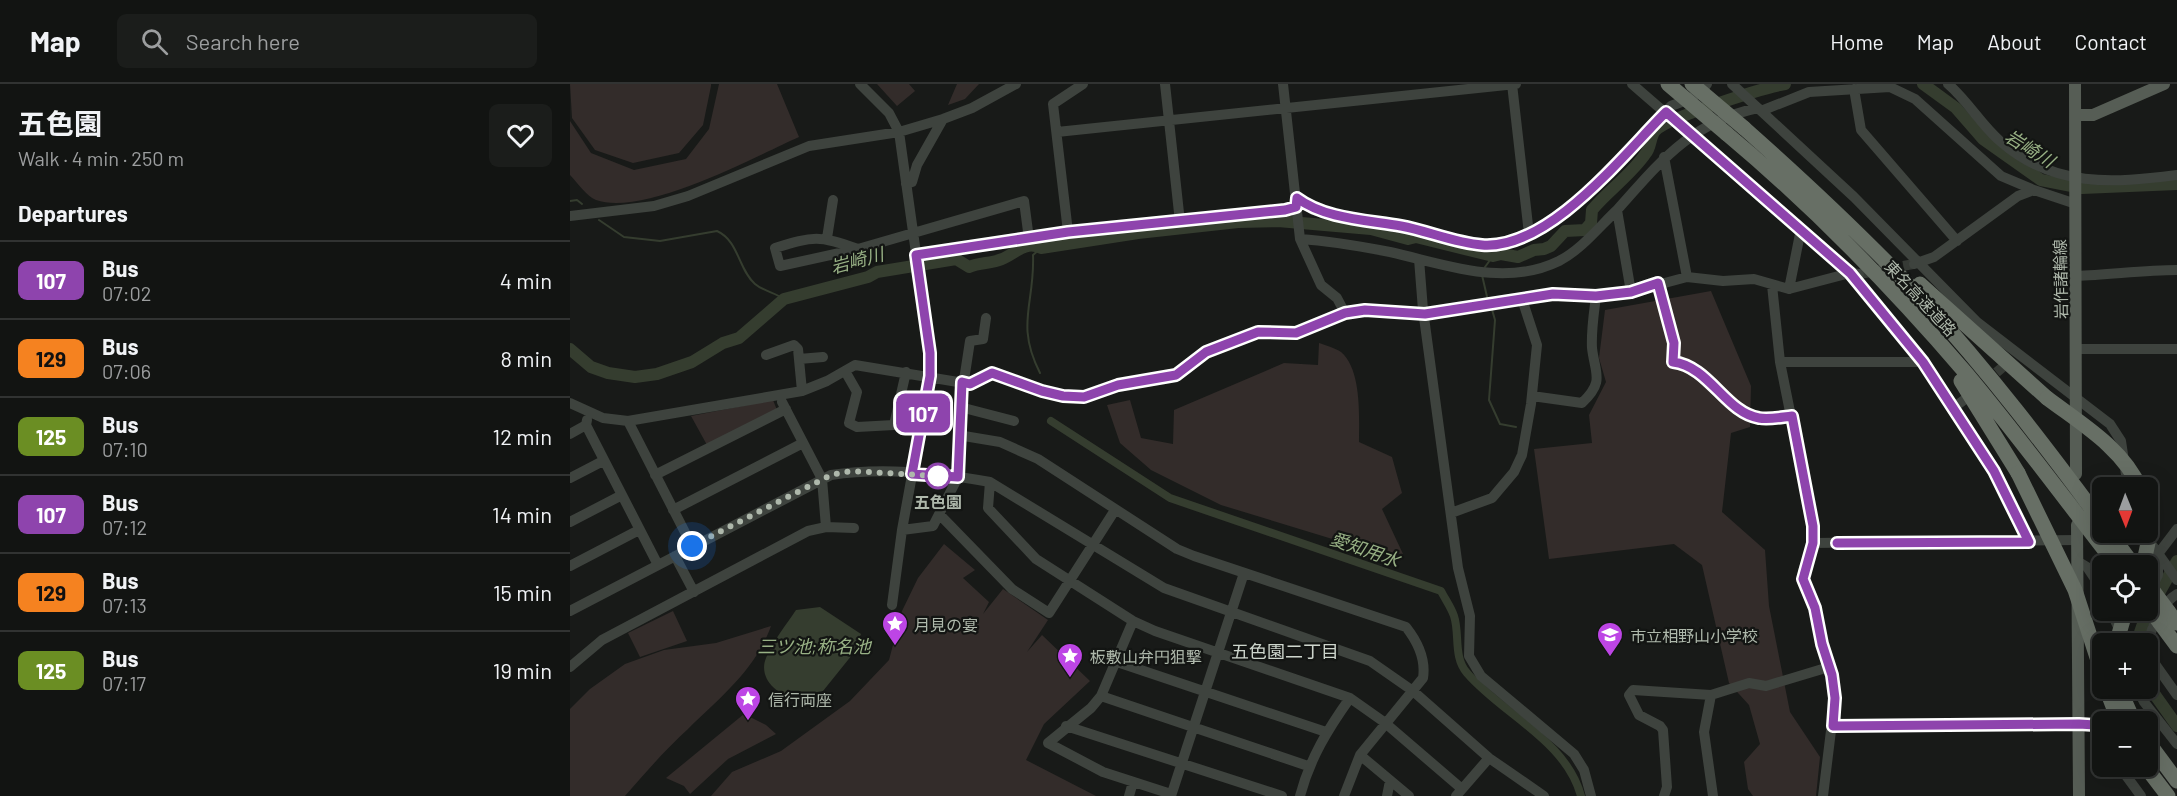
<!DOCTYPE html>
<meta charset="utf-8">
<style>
:root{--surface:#121412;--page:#1b1d1b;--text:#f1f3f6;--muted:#9c9e9f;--line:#313332}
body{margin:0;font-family:Barlow,"Noto Sans JP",sans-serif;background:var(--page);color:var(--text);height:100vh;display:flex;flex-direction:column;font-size:22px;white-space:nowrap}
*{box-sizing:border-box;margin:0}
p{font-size:20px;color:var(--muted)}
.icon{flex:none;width:33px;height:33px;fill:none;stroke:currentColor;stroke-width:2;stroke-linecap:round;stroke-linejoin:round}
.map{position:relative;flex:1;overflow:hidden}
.details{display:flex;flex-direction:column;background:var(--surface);width:570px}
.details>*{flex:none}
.badge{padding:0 12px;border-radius:9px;font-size:21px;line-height:39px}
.needle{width:39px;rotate:179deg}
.buttons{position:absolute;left:1522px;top:393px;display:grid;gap:12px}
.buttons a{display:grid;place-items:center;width:66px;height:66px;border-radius:9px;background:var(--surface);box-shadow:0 6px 24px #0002,0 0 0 2px var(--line);font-size:30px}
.you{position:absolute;width:30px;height:30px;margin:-15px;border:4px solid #fff;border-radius:50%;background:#1a73e8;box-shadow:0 0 0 9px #1a73e833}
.map>.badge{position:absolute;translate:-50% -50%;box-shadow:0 0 0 3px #fff}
h2{padding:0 18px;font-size:22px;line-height:54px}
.round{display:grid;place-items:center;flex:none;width:63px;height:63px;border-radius:9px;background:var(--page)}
.head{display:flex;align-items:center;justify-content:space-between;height:102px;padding:0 18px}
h1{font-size:28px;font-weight:700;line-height:45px}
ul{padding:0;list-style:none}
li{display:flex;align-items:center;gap:18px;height:78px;padding:0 18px;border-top:2px solid var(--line)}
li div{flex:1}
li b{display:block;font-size:22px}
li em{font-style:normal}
li .badge{min-width:66px;font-weight:700;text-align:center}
header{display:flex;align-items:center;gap:36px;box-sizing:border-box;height:84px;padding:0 30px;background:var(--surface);border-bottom:2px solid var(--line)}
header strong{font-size:28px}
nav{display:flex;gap:33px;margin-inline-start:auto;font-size:21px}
.search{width:420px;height:54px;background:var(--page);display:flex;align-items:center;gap:15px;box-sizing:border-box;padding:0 21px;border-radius:9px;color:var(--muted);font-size:22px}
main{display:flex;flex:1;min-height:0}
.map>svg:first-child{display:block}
.green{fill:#332c2a}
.water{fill:#353d2f}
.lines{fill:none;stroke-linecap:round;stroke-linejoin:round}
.stream{stroke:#353d2f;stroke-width:2}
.canal{stroke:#353d2f;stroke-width:8}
.river{stroke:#353d2f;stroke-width:12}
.minor-tunnel{stroke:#363a35;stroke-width:10;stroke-dasharray:10 5;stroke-linecap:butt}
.minor{stroke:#3e433e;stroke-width:10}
.major{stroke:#565d55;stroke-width:12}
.highway{stroke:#676f65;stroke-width:15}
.highway-bridge{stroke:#676f65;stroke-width:15}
.line-casing{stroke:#fff;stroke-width:14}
.line{stroke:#8e44ad;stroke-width:9}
.walk{stroke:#aeb8ab;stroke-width:6;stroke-dasharray:0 10.8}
.stop-dot{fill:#fff;stroke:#8e44ad;stroke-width:3}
.labels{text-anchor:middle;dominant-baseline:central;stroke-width:4.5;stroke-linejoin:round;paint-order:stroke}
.street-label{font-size:16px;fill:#aeb8ab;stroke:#131513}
.stop-label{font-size:16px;font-weight:bold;fill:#aeb8ab;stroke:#131513}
.poi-label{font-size:16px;fill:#aeb8ab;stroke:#131513;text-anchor:start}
.water-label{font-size:18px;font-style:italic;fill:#98b185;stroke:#131513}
.neighbourhood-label{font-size:18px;fill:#cdd5cc;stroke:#131513}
</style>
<header>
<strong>Map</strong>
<div class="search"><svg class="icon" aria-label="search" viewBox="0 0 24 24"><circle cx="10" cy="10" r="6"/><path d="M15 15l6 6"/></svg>Search here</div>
<nav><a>Home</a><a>Map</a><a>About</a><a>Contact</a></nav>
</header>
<main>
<section class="details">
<div class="head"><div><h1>五色園</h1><p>Walk · 4 min · 250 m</p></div><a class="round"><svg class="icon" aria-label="heart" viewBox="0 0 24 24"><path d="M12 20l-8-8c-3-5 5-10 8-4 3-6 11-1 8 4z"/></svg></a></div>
<h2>Departures</h2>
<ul>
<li><span class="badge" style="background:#8e44ad;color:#fff">107</span><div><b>Bus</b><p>07:02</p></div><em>4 min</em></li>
<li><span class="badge" style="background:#f58220;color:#111">129</span><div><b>Bus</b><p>07:06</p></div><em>8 min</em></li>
<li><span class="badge" style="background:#6b8e23;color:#fff">125</span><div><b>Bus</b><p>07:10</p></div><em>12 min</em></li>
<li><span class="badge" style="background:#8e44ad;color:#fff">107</span><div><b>Bus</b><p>07:12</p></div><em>14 min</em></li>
<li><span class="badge" style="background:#f58220;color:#111">129</span><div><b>Bus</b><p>07:13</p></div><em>15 min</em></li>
<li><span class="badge" style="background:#6b8e23;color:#fff">125</span><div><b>Bus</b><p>07:17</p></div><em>19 min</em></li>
</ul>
</section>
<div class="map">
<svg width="1607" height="712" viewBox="0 0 1607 712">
<rect width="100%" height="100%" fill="#181a18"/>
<path class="green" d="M0,0H141V2L133,41L109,69L63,79L25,66L2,34Z
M149,0H207L229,53C184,73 74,133 26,116C17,113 7,98 0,91V37L21,69L64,86L116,75L139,45Z
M307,0H339L345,7L327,22Z
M387,0H409L395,15L378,21Z
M1141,207L1181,302L1180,343L1161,349L1152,428L1195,466L1199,522L1220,628L1250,673L1246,712H1183L1178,705L1174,678L1190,660L1179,621L1159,599L1132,481L1104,460L979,475L964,365L1022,359L1019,331L1036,298L1029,274L1035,226Z
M749,259C755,261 765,264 771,268C792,286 789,333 789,358L822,373L832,409L812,425L833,470L805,468L651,421L581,386L550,359L537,321L560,316L571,354L603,360L604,326L714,279L748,281Z
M203,316L207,326L137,361L121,332Z
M374,460L405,486L393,494L419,518L413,530L433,505L478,536L457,568L472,551L520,597L474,640L456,676L526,712H141L162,688L211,667L280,617L319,576L332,527L348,494Z
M103,527L117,557L70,573L58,549Z
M201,542C186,585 150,614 118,645C96,665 75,689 55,712H0V625L20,605L55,580L94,566L146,559Z
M174,630L196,641L206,650L158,675L120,710L114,702L96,694Z"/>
<path class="water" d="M250,523L291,550L282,571L253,607C244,608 234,612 225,612C206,612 188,593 196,574C203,557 216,541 226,526Z"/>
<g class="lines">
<path class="stream" d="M0,117L7,116L12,120
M29,136L54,153L90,157L147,147C169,157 168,185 185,200C193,207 206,209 214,215
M915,183L923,172
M912,191L918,217
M921,222L925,236L919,316L930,340L946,343
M470,289C445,240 465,220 463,171L471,164"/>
<path class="canal" d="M481,337L600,414L871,507C875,515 881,523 884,532C890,550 883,573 897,589C932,630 996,656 1011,712"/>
<path class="river" d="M1353,0L1386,24L1413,55L1471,96L1512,104L1607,100
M0,265L21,283L38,289L65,293L87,290L122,278L153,259L169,254L214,215L298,193L307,188L386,175L399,183C410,178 421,180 432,175C445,170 455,156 471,164L568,149L668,138L708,137L801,145L838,155L846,153L923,172L931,170L948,173L964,166L974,165L981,162L995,147L1015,146L1021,139L1022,126C1039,106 1062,90 1076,69C1081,63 1080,53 1085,47C1096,34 1193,4 1215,0
M1566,560L1575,534L1607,477
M1578,601L1607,642"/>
<path class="minor-tunnel" d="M1289,190L1344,180
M1415,298L1440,277"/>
<path class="minor" d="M290,0L319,29L329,48L360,269V292L332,446L322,521
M595,0L610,138
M713,0L730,155L751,201L767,214L775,229
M942,0L959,150
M1062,0L1280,189L1353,278L1424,387L1459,458
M1162,0L1284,113L1407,238L1540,340L1551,357L1558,404
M1378,0C1398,17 1411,41 1431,58C1484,104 1543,99 1607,91
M1284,5L1291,46L1387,157
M1191,27L1239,8L1320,3L1345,15L1431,92L1464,106
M487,48L946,0
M1094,73L1117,193
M336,100L342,98L347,81L373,35
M727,114L743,126L847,145L911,161L945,158L993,131L1101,22C1114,17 1130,12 1137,0
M0,132L84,122L118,112L239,62L329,48L373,35L402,24L446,0
M498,148L483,20L513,0
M257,154L263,116
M730,155C760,157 789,162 820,168C875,180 934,204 989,177C1012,165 1029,143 1047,126
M288,165C249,151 244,152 205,164L210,182L288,165L454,117L459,155
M346,171L498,148L610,138L726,123
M849,175L853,226L888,484L900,532L899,572L911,592L1004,670L1014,686L1021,712
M1344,180L1364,173L1448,112L1464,106L1506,120
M1506,192C1540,191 1573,186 1607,186
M1088,199L1104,259L1103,278C1138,282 1156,329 1189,334C1199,336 1212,333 1222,332
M1202,201L1210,278L1243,442V459L1233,487L1234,495L1245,524L1252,560L1262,591L1265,614L1253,712
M1219,205L1231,145
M1061,208L1047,126C1090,78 1121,38 1188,24
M1507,265H1607
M196,271L224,261L228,265L232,307
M229,275L253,273
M1210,278H1353
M275,287L287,308L279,339L287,343L324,341L336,288
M962,312L1012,319C1035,297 1025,290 1022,264C1021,247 1024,229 1026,212
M212,318L252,395L256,443
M0,319L33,334L58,337L232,307L257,297L285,281L400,300L426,289L472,307L506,314L548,301L606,291L636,268L688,248L726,249L775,229L795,227L855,230L983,210L1026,212L1061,208L1117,193L1153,197L1184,195L1219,205L1280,189L1289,190
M390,323L444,337
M1383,324L1394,316
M58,337L122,462
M16,341L88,481
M0,350L16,341L17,336
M388,351L430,358L468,375L607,465L624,472L836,543C847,557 856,575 853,594L790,671L774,712
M85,391L216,325
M0,394L33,377
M420,398L418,424L466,475L563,537L585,547L780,614L814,638L892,705
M103,426L233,359
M881,429L922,414L944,388L952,371L961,320L967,261L952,215
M370,431L442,505L479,529L545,426
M0,438L52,411
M332,446L363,442L388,393L389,329L400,257L413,255L416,234
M1577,454L1607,496
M1243,459L1507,456
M1588,470L1607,445
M105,472L124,508
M1507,477L1517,483L1533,507
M0,482L69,446
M1579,509L1588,491V478L1591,474
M1540,526L1551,549L1563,560
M0,527L261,391C312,383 370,389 420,398L594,504L800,577L843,607L919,674L974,712
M1550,527L1562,533L1570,526
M563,537L531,612L521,624L478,659L533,688L601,710
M1578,560C1581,543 1593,518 1607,510
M1578,563L1580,573L1607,611
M547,578L756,648
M0,583L32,556L238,447L256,443L284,444
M1567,604L1574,618L1607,660
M1141,611L1134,648L1143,712
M531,612L738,682
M496,642L712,712
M1263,642L1509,640L1525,641L1533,647
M790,671L839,712
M1549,682L1571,712
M559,712L563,698
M601,712L674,489
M730,712C740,674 758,645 780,614
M817,712L820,697
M886,712L919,674
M1094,712L1097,703L1093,646L1090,642L1069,631L1059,611L1063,606L1141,611L1179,599L1196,602L1259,583"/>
<path class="major" d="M1505,0L1506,390
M1506,31H1523L1594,0
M1507,441L1509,712"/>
<path class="highway" d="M1174,44C1236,99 1297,156 1354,217C1418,287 1476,363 1533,440
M1157,50C1243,122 1322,203 1395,288C1448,351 1496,417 1547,482
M1350,200L1477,314
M1391,297L1448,389
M1539,448L1564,482
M1598,527L1607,539
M1590,539L1607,562
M1536,604L1549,638
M1549,604L1564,638
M1578,658L1607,697
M1575,682L1598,712"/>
<path class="highway-bridge" d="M1098,0L1157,50
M1122,0L1174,44
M1477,314C1510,339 1553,364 1570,404
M1448,389L1505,506L1533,592
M1573,482L1578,459V430
M1578,500L1598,527
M1578,523L1590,539
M1546,560L1556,526"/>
</g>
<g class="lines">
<defs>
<path id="line" d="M1267,459L1459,458L1424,387L1353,278L1280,189L1096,28C1052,72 979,166 912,161C885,159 858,147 831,142C797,136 755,135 727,114L726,123L715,126L498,148L346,171L360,269V292L342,390L388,393L392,298L400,300L422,289L472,307L493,312L514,313L548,301L606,291L636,268L688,248L726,249L775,229L795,226L855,230L983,210L1026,212L1061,208L1088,199L1104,259L1103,278C1139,282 1156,329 1189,334C1199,336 1212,333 1222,332L1243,442V459L1233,495L1245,524L1252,560L1262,591L1265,614L1263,642L1509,640L1525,641L1533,647"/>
</defs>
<use href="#line" class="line-casing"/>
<use href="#line" class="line"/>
<path class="walk" d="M122,462L261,391L281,387L368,392"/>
</g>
<defs>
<symbol id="sight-pin" viewBox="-11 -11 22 30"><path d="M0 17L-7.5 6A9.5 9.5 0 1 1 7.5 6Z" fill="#bd45e5" stroke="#131513"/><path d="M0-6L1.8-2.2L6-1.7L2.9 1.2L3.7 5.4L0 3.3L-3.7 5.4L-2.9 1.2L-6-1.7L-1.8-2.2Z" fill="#fff"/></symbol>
<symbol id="school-pin" viewBox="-11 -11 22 30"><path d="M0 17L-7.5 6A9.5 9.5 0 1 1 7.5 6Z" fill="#bd45e5" stroke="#131513"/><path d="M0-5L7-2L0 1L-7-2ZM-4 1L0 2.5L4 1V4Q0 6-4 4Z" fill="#fff"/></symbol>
</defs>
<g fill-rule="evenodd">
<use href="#sight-pin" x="310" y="525" width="30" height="40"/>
<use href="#school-pin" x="1025" y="536" width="30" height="40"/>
<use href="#sight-pin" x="485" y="557" width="30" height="40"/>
<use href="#sight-pin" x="163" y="600" width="30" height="40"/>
</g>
<circle class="stop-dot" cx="368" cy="392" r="12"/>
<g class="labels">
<g class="street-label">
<text transform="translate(1490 195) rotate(-91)">岩作諸輪線</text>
<text transform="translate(1351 214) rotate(47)">東名高速道路</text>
</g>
<g class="stop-label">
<text x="368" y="417">五色園</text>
</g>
<g class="poi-label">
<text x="344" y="540">月見の宴</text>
<text x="1060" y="551">市立相野山小学校</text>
<text x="520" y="572">板敷山弁円狙撃</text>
<text x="198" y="615">信行両座</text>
</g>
<g class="water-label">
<text transform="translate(1460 64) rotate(32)">岩崎川</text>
<text transform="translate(287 176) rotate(-15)">岩崎川</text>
<text transform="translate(795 465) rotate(19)">愛知用水</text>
<text x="244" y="562">三ツ池;称名池</text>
</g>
<g class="neighbourhood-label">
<text x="715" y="567">五色園二丁目</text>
</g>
</g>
</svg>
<div class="buttons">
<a><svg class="needle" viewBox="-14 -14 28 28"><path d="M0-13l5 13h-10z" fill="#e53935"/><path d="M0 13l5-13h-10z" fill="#9c9e9f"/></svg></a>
<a><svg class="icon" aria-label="locate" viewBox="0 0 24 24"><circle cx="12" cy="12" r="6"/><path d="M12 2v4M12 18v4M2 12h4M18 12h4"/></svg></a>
<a>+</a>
<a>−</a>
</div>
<div class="you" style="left:122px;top:462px"></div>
<b class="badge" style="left:353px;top:329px;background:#8e44ad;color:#fff">107</b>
</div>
</main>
